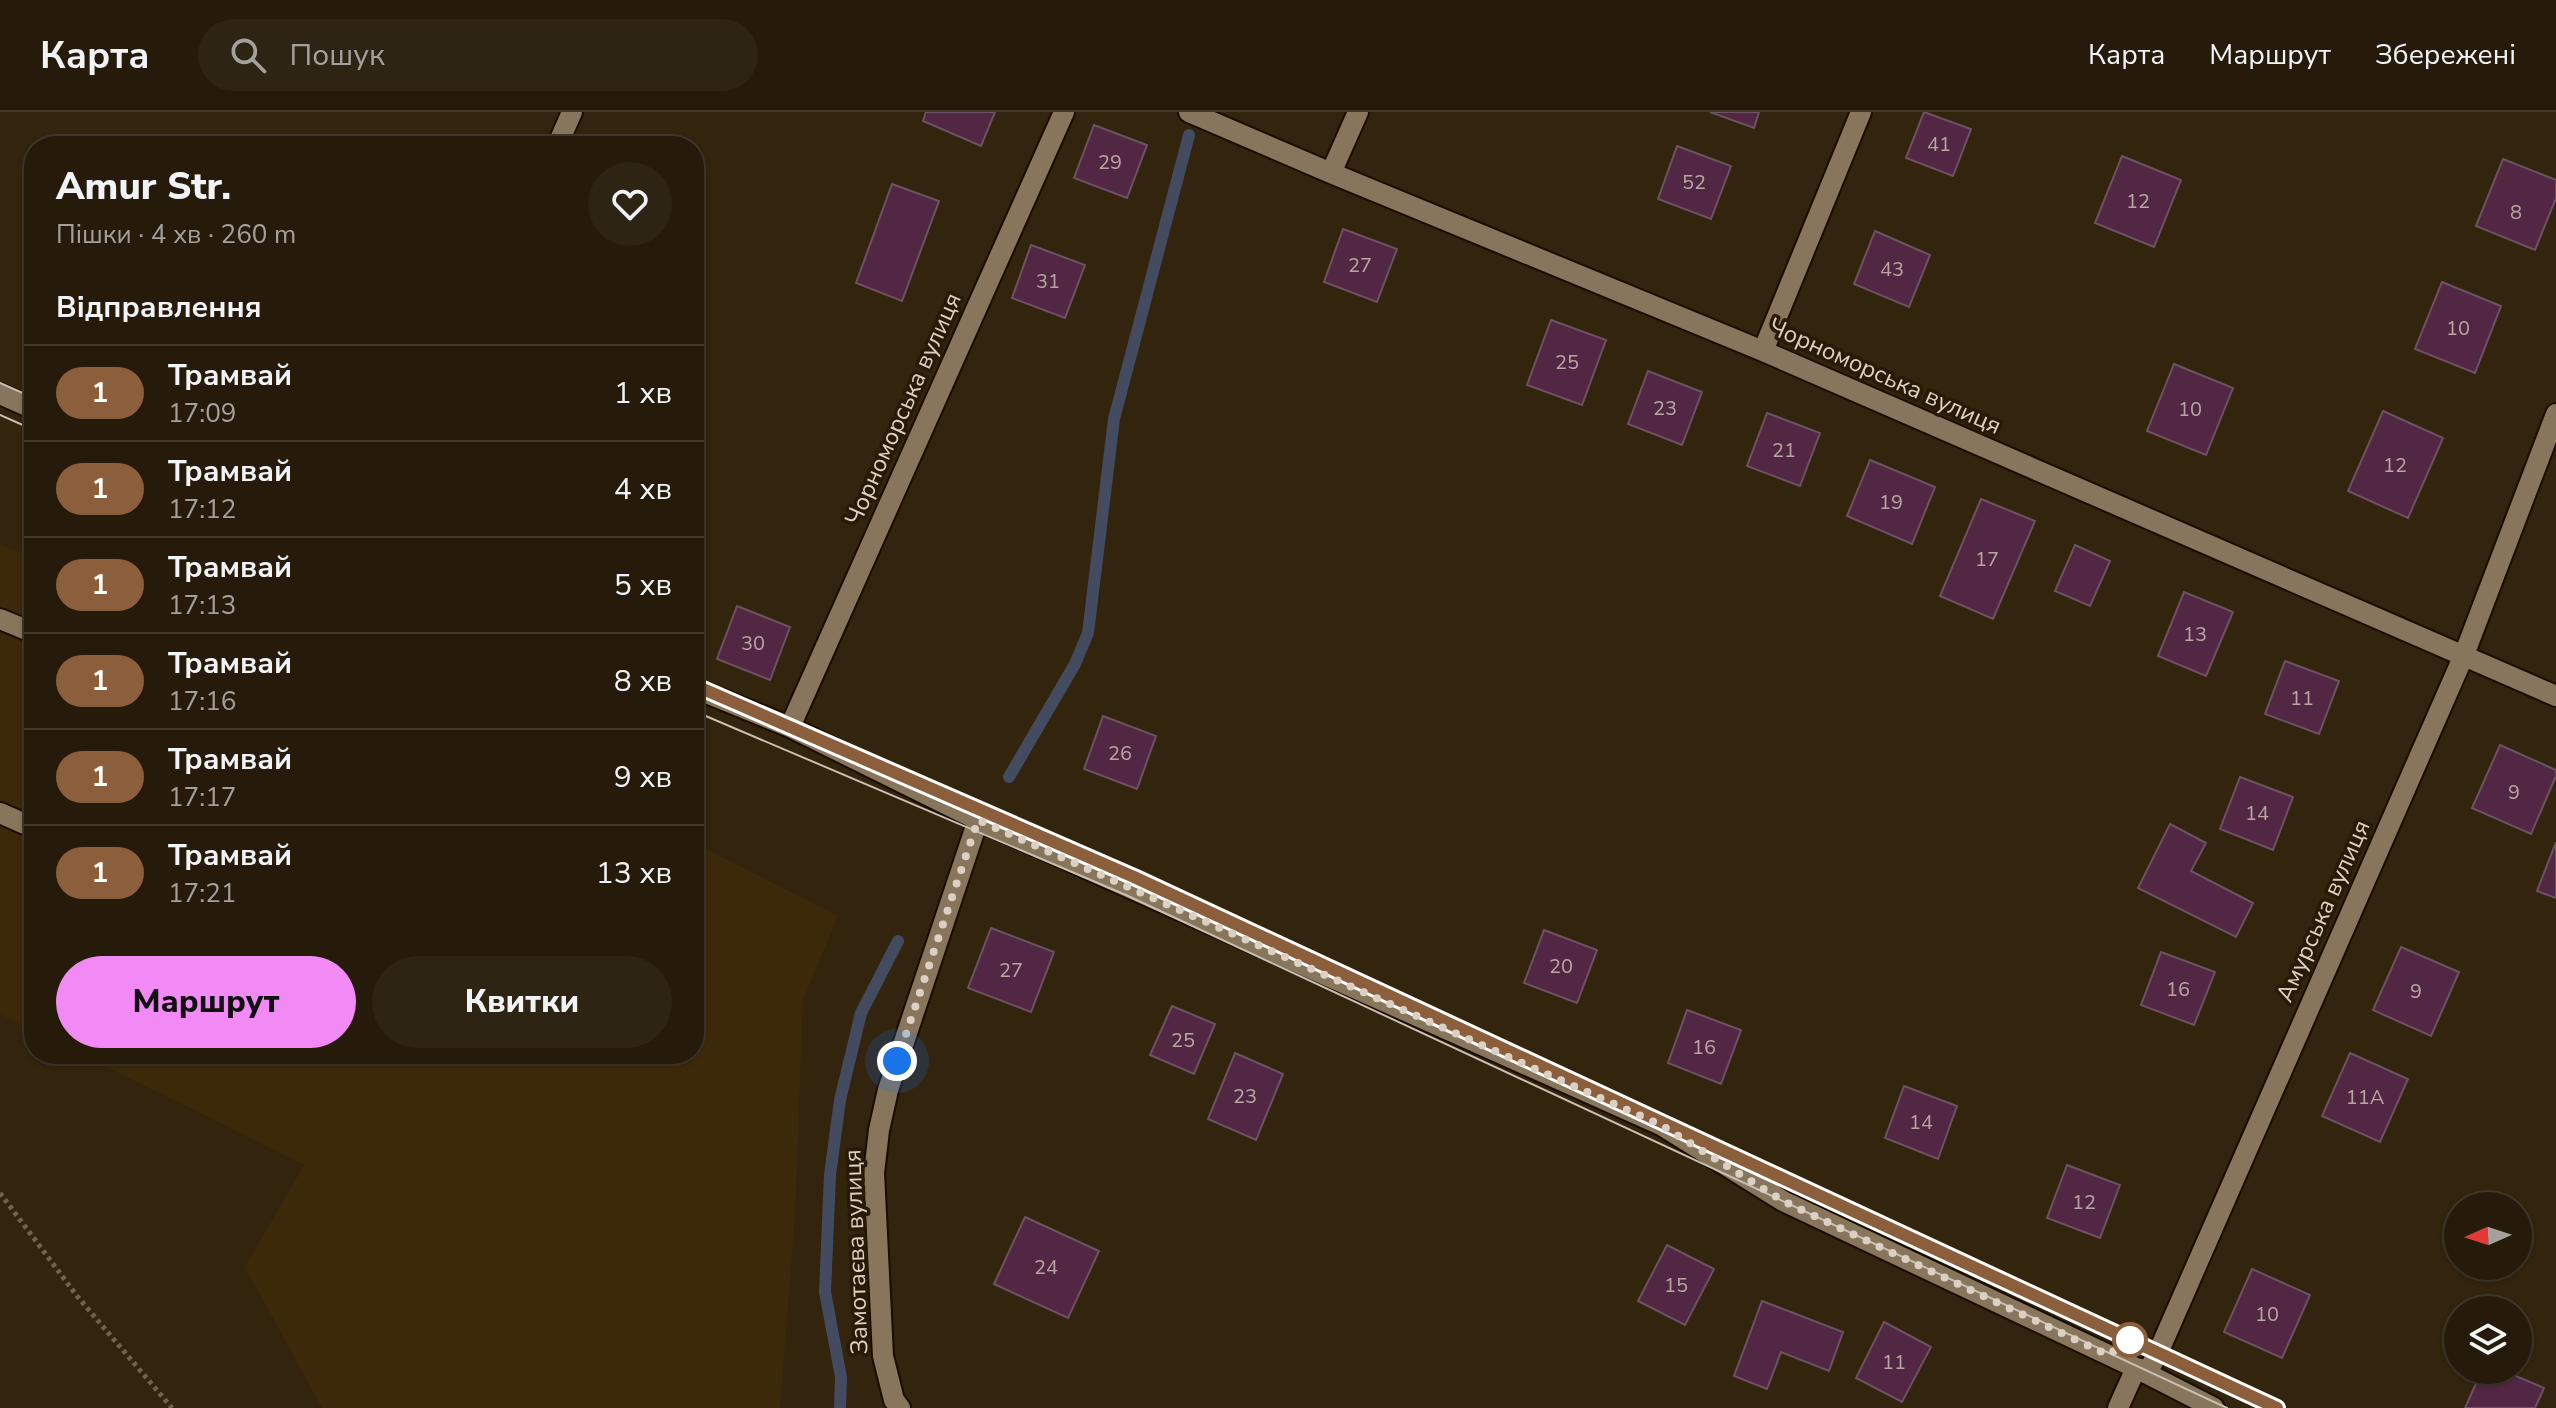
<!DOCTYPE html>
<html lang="uk">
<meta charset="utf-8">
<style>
:root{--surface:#261b0a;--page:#2e2413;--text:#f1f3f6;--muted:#a4a19c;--line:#42392b;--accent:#f18af4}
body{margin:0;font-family:"Nunito Sans",sans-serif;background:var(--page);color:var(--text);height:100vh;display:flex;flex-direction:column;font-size:30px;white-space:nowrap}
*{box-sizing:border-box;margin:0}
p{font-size:26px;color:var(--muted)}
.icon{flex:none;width:44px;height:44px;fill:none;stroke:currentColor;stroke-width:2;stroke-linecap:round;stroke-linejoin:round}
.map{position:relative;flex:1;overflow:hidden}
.details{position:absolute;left:24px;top:24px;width:680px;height:928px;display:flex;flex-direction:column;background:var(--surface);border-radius:32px;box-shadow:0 2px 6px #0004,0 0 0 2px var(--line)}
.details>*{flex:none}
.badge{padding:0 16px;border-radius:26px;font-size:28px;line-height:52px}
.needle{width:52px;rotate:267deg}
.tools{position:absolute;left:2444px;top:1080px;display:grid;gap:16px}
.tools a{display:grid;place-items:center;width:88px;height:88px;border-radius:50%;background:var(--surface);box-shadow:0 2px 6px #0004,0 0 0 2px var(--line);font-size:40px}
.you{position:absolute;width:40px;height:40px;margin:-20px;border:6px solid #fff;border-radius:50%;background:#1a73e8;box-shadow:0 0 0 12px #1a73e833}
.map>.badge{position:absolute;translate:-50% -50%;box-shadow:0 0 0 4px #fff}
h2{padding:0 32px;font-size:30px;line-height:72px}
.round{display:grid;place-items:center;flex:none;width:84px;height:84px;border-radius:42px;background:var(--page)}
.overview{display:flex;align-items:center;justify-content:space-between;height:136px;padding:0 32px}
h1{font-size:38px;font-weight:800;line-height:60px}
.action{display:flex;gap:16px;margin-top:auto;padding:16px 32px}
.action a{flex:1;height:92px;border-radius:48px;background:var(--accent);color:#111;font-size:32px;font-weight:800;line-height:92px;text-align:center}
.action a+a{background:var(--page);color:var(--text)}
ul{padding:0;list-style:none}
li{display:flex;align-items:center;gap:24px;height:96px;padding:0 32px;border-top:2px solid var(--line)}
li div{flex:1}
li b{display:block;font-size:30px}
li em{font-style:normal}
li .badge{min-width:88px;font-weight:700;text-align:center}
header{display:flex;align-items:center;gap:48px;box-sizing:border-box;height:112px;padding:0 40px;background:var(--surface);border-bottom:2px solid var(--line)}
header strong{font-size:38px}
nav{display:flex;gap:44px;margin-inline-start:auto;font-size:28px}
.search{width:560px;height:72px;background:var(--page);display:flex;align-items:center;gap:20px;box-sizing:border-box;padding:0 28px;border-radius:44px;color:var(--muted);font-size:30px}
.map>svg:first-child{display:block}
.built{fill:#3c290a}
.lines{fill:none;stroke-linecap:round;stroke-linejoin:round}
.stream{stroke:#424b60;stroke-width:12}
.building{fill:#522743;stroke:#6c5262;stroke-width:2}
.minor-casing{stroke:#1b0c00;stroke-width:24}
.path{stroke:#6f624e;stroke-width:5;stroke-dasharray:4 4;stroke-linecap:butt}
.minor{stroke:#87755c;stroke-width:20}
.tram{stroke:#c9beb0;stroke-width:2}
.line-casing{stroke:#fff;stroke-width:18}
.line{stroke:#8b5e3c;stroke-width:12}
.walk{stroke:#dbd0c3;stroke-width:8;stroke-dasharray:0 14.4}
.stop-dot{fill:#fff;stroke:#8b5e3c;stroke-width:4}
.labels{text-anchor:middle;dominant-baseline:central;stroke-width:7;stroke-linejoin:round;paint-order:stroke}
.number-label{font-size:20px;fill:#b9a6a3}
.street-label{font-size:24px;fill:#dbd0c3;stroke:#291a04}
</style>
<header>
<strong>Карта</strong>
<div class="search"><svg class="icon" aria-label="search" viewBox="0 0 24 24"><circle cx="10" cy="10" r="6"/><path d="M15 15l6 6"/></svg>Пошук</div>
<nav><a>Карта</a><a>Маршрут</a><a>Збережені</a></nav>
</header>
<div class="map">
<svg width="2556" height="1296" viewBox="0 0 2556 1296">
<rect width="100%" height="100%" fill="#33240d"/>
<path class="built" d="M0,432L34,446V919L0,902Z
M694,731L838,804L803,888L795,1104L780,1296H322L245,1155L304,1053L81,942H694Z"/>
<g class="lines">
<path class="stream" d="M1009,665L1075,552L1088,521L1114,307L1189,23
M840,1296L841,1265L825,1180L830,1063L840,988L861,901L898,829"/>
</g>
<path class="building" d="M926,0H995L981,34L923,9Z
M1710,0H1759L1754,16Z
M1924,0L1971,17L1953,64L1906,46Z
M1094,13L1147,33L1127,86L1074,66Z
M1677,34L1731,54L1711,107L1658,87Z
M2122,44L2181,68L2154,135L2095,111Z
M2503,47L2556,68V86L2535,138L2476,114Z
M892,72L939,89L902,189L856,171Z
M1343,117L1397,137L1377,190L1324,170Z
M1875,119L1930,143L1909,195L1854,172Z
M1031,133L1085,153L1065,206L1012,186Z
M2442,170L2501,194L2475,261L2415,237Z
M1551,208L1606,228L1582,293L1527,273Z
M2174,252L2233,276L2206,343L2147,319Z
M1648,259L1702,280L1682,333L1628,312Z
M2383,299L2443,326L2408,406L2348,379Z
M1767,301L1820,321L1800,374L1747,354Z
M1870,348L1935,375L1912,432L1847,404Z
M1981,387L2035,409L1993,507L1940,484Z
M2075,433L2110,449L2090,494L2055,479Z
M2184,480L2233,500L2206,564L2158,544Z
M737,494L790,515L770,568L717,547Z
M2285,549L2339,569L2319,622L2265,602Z
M1103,604L1156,624L1137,677L1084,657Z
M2500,633L2556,658V664L2531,722L2472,696Z
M2240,665L2293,685L2273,738L2220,717Z
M2170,712L2206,731L2191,759L2253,791L2236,825L2138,776Z
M2556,730V786L2537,779Z
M991,816L1054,840L1031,900L968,876Z
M1544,818L1597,838L1577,891L1524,871Z
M2401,835L2459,860L2431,924L2373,898Z
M2161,840L2215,860L2194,913L2141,893Z
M1172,894L1215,912L1194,962L1150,943Z
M1687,898L1741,918L1721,972L1668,951Z
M1235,941L1283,962L1256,1028L1208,1007Z
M2350,941L2408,967L2380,1030L2322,1004Z
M1904,974L1957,994L1938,1047L1885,1026Z
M2067,1053L2120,1073L2100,1126L2047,1106Z
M1025,1105L1099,1139L1068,1206L994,1172Z
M1667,1133L1714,1157L1685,1213L1638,1189Z
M2252,1157L2310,1183L2282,1246L2224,1220Z
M1762,1189L1843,1220L1829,1259L1781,1240L1767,1277L1734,1264Z
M1884,1210L1931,1235L1902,1290L1856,1266Z
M2482,1258H2502L2544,1276L2535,1296H2465Z"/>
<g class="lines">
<defs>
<path id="minor" d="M1189,0L1331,61L1763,239L2556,584
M557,34L572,0
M1331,61L1358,0
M1763,239L1861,0
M0,282L34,297
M0,507L34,521
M694,576L790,615L978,708L1661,1013L1783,1089L2136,1256L2214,1296
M790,615L1064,0
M0,701L34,716
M900,1296L894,1288L883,1244L874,1061L879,1018L888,978L978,708
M2118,1296L2136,1256L2148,1259L2158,1241L2464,543L2556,302"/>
</defs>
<use href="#minor" class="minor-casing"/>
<path class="path" d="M0,1081L77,1184L172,1296"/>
<use href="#minor" class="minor"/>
<path class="tram" d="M0,271L34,286
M0,303L34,318
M694,573L1134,765L2277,1296
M694,599L1126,783L2227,1296"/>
</g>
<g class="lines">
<defs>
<path id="line" d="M694,573L1134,765L2277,1296"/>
</defs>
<use href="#line" class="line-casing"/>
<use href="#line" class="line"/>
<path class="walk" d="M897,949L978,708L1661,1013L1783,1089L2108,1243L2130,1228"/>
</g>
<circle class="stop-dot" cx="2130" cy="1228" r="16"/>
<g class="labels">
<g class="number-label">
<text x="1939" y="32">41</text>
<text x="1110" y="50">29</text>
<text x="1694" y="70">52</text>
<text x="2138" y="89">12</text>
<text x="2516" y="100">8</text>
<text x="1360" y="153">27</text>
<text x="1892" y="157">43</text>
<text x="1048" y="169">31</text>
<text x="2458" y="216">10</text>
<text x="1567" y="250">25</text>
<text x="1665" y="296">23</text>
<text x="2190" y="297">10</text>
<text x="1784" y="338">21</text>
<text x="2395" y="353">12</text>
<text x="1891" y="390">19</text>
<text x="1987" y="447">17</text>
<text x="2195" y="522">13</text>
<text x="753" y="531">30</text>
<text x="2302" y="586">11</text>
<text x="1120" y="641">26</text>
<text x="2514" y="680">9</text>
<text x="2257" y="701">14</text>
<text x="1561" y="854">20</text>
<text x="1011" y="858">27</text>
<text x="2178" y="877">16</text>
<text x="2416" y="879">9</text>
<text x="1183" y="928">25</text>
<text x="1704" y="935">16</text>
<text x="1245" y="984">23</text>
<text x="2365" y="985">11А</text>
<text x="1921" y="1010">14</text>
<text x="2084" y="1090">12</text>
<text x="1046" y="1155">24</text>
<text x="1676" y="1173">15</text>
<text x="2267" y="1202">10</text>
<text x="1894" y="1250">11</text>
</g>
<g class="street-label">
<text transform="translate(1885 264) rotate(24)">Чорноморська вулиця</text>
<text transform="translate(903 297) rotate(-66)">Чорноморська вулиця</text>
<text transform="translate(2323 799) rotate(-66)">Амурська вулиця</text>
<text transform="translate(856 1140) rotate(-92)">Замотаєва вулиця</text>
</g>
</g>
</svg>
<div class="tools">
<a><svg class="needle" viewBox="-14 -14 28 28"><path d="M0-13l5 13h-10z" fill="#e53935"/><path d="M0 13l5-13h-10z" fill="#a4a19c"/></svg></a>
<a><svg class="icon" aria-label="layers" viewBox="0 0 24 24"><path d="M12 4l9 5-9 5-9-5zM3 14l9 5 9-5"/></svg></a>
</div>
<div class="you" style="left:897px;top:949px"></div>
<section class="details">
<div class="overview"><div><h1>Amur Str.</h1><p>Пішки · 4 хв · 260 m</p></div><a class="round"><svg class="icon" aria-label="heart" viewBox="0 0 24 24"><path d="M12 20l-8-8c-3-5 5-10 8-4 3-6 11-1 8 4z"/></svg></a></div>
<h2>Відправлення</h2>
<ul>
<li><span class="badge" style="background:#8b5e3c;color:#fff">1</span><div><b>Трамвай</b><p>17:09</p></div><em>1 хв</em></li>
<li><span class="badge" style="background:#8b5e3c;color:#fff">1</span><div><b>Трамвай</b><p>17:12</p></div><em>4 хв</em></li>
<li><span class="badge" style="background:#8b5e3c;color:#fff">1</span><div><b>Трамвай</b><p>17:13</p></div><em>5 хв</em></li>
<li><span class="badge" style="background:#8b5e3c;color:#fff">1</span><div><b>Трамвай</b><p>17:16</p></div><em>8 хв</em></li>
<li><span class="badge" style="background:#8b5e3c;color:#fff">1</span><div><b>Трамвай</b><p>17:17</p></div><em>9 хв</em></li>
<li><span class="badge" style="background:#8b5e3c;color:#fff">1</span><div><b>Трамвай</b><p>17:21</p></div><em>13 хв</em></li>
</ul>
<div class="action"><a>Маршрут</a><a>Квитки</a></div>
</section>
</div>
